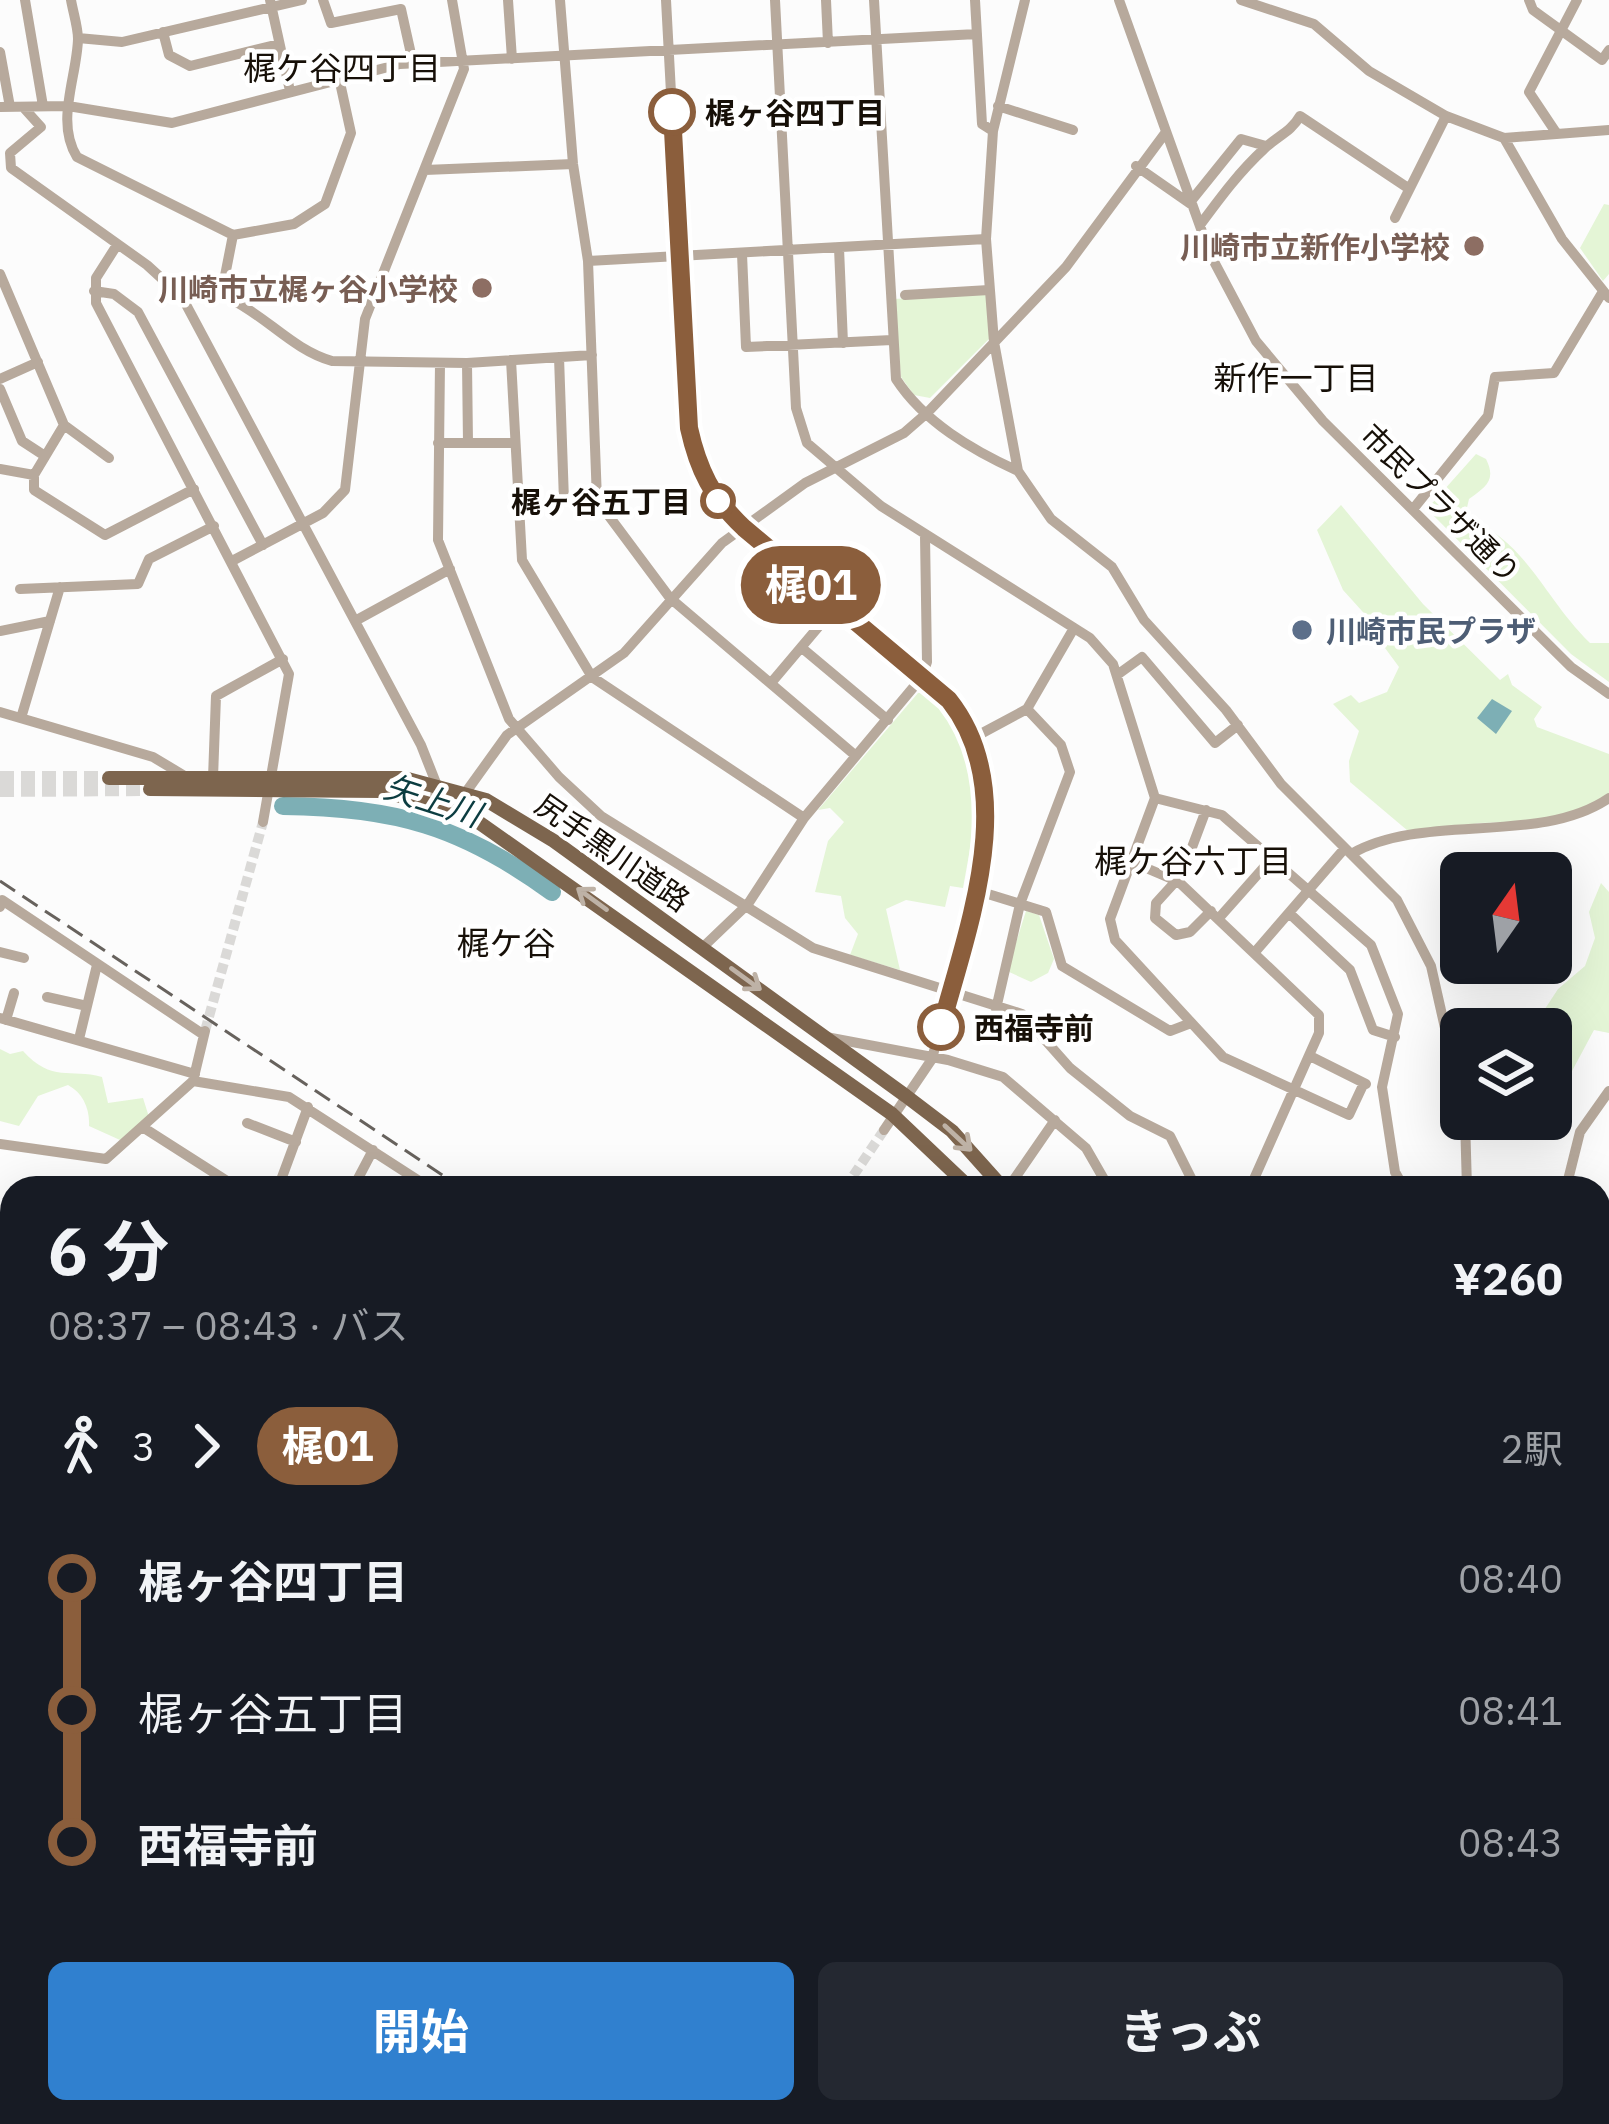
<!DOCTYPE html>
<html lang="ja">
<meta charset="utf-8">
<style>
:root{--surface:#171b24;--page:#242831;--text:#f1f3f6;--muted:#9ea1a6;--accent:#3080cf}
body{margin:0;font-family:"IBM Plex Sans","Noto Sans JP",sans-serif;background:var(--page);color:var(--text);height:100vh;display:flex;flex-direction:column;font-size:45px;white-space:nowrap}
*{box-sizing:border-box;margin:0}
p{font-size:39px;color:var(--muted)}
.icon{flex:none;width:66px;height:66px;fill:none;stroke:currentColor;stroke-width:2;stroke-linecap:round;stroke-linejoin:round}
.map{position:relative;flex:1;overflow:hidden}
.sheet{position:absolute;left:0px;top:1176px;width:1611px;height:948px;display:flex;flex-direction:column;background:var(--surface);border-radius:36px 36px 0 0;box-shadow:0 12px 48px #0002}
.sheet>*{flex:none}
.badge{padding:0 24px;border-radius:39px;font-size:42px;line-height:78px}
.needle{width:78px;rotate:14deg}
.fabs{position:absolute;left:1440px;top:852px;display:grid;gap:24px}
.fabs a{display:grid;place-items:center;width:132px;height:132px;border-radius:18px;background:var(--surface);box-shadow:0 12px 48px #0002;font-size:60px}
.map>.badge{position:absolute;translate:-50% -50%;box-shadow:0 0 0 6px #fff}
.legs{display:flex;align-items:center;gap:18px;height:132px;padding:0 48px;font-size:39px}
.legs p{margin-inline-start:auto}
.summary{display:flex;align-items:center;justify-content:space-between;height:204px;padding:0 48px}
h1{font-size:66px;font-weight:700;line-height:90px}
.button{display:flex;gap:24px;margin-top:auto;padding:24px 48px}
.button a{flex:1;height:138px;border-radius:18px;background:var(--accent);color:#fff;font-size:48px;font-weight:700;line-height:138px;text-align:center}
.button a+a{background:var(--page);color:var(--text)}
ul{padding:0 48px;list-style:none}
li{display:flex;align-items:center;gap:42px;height:132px;font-size:45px}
li i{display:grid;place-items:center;width:18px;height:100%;margin:0 15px;background:currentColor}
li i::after{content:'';width:30px;height:30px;margin:-15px;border:9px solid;border-radius:50%;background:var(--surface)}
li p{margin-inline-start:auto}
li:first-child i{background:linear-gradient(#0000 50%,currentColor 0)}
li:last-child i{background:linear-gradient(currentColor 50%,#0000 0)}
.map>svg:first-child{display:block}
.green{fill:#e4f5d6}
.water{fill:#7dafb5}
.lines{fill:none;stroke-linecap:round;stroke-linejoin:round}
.river{stroke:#7dafb5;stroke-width:18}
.minor-tunnel{stroke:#dad9d7;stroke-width:10;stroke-dasharray:10 5;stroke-linecap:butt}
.major-tunnel{stroke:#dad9d7;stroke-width:14;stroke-dasharray:14 7;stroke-linecap:butt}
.minor{stroke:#b7a99c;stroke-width:10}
.major{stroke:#7d654e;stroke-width:14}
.rail{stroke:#67625d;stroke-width:3;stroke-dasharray:18 9;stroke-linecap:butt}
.oneway{stroke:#beb2a6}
.line-1-casing{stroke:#fff;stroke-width:27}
.line-1{stroke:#8b5e3c;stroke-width:18}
.stop-1-dot{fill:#fff;stroke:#8b5e3c;stroke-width:6}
.education-dot{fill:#8d6e63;stroke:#fff;stroke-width:4.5}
.service-dot{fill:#5c6f8a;stroke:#fff;stroke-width:4.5}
.labels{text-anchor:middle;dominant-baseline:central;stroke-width:9;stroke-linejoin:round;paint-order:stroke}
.stop-label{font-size:30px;font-weight:bold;fill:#171008;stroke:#fff;text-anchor:start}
.education-label{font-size:30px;font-weight:bold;fill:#785e54;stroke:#fff;text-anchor:end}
.street-label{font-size:30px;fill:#171008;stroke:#fff}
.service-label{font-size:30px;font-weight:bold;fill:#4e5e75;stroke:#fff;text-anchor:start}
.neighbourhood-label{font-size:33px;fill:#171008;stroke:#fff}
.water-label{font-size:33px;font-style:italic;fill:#0c3d41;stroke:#fff}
</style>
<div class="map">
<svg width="1609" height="2124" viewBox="0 0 1609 2124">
<rect width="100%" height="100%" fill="#fcfcfc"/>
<path class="green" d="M1604,204L1609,205V274L1603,281L1580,248Z
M987,294L991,337L930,398L914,395L901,377L894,299Z
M1476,454L1486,459C1497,481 1485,487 1469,499L1465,516C1529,544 1541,594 1590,643H1609V682L1571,654L1427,509Z
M1341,505L1423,604L1500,680L1508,674L1512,685L1542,707L1534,719L1537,727L1609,754V795L1554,821L1479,823L1414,836L1350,782L1349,761L1359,731L1333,704L1351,695L1359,703L1387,692L1399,667L1385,648L1390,642L1343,590L1317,530Z
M928,692C990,759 978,805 963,888L950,886L945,907L906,900L886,909L900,970L850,955L858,934L845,918L841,896L815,892L828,841L844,822L830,808L818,810L918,693Z
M1601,883L1609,892V1033L1594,1030L1564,1086L1551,1083V1072L1559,1073L1569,1043L1541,1015L1558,989L1585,966L1595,938L1589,912Z
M1026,911L1039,915L1054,959L1048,973L1031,982L1007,971Z
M0,1049L10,1054L23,1051C52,1083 70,1068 102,1077L108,1103L143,1098L149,1117L120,1140L89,1126C90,1109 83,1093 68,1085L38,1096L19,1126L0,1121Z
M0,2032L12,2047V2112H62L71,2124H15L0,2106Z"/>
<path class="water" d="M1492,699L1512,711L1496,734L1477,718Z"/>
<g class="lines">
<path class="river" d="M283,806C394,807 462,826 552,892
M1053,2112L1060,2124"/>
<path class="minor-tunnel" d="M205,1031L263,822
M845,1188L884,1130"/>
<path class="major-tunnel" d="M0,778H109
M0,790L150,789"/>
<path class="minor" d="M25,0L43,106
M71,0C73,12 78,27 78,39C77,77 55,122 77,157L233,235L294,224L325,204L351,133L339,78
M270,0L290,91
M323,0L331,23L401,9L413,63
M508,0L512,59
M560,0L573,164L588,261L597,500L670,598L856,756
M666,0L689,427L697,465L735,520L949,700L965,721L985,776L984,832L975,890L932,1059L884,1130
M775,0L796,408L807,443L881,506L1090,638L1113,664L1155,798L1110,919L1115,940L1223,1057L1349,1115L1364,1083
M826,0L828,43
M874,0L896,379C924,422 972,450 1018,471
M975,0L982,124L993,131
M1025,0L993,131L986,239L994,342L1018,471L1051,519L1112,567L1144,620L1226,710L1281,784L1397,900L1431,966L1461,1099
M1119,0L1210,254L1256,341L1323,421L1571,667L1609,694
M1241,0L1314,24L1369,71L1446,116L1504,138L1609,130
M1529,0L1533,10L1602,60L1609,50
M163,32L169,55L190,66L279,44
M78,38L122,42L302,0
M0,52L10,107
M998,106L1073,130
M0,107L68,106L172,123L400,64L977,34
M23,107L41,127L10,153L11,168L147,265L182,297L421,745L436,783L435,803
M1557,134L1529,92L1577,0
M1504,138L1562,239L1609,298
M1136,166L1192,205
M425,170L573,164
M1191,201L1241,139L1266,146
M1395,218L1446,116
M1200,225C1220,198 1239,172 1264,149C1277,136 1291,132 1300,116L1408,188
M117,245L96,278V303L289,674L263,822
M839,248L843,343
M742,254L746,347L892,340
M588,261L986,239
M0,274L64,425L109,458
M173,286C247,284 276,345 332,361L467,363L592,355
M94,291L114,294L138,312L263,545
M905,295L989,290
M221,296L233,235
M511,360L522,560L592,677L804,818
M440,363L438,540L509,719L559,777L601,816L813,948L1022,1014L1070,1068L1130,1116L1170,1136L1196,1188
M467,363L468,443
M0,379L38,362
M0,389L22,441L45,456
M64,425L34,475V490L105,535L194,489
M438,443H515
M0,469L34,475
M1414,508L1488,416L1495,377L1554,373L1602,293
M517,511L564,501L559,357
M232,561L323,513L345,490L365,319L464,69L452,0
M20,589L138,584L149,559L214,526
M355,621L450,569
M0,631L50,621
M802,648L888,720
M1117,675L1142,657L1215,743L1238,725
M771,683L836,606
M0,712L153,757L188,778
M21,718L60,587
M973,738L1027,709L1074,628
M213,778L216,696L283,659
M466,792L507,735L624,653L722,543L805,483L904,433L927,413L1066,267L1166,132
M1155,798L1222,815L1371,945L1398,1014L1382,1087L1395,1172L1404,1188
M1351,854C1424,812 1539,846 1609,798
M1132,862L1179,882L1319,1015V1033L1250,1188
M1176,881L1156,903L1155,918L1176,935L1190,932L1211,911
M1179,882L1206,810
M975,890L1046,912L1062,966L1170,1031L1191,1023
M0,907L2,900L204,1035
M1289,913L1350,970L1373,1030L1395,1037
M1219,918L1273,857
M702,948L748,904L804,818L922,677L927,662L925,536
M0,952L24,958
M1255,952L1345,848
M47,997L87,1006
M996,1009L1020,904L1070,772L1061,745L1027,709
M0,1018L195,1074
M6,1020L14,993
M205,1031L193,1081L289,1097L430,1188
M826,1037L948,1060L1003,1077L1086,1148L1109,1188
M79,1039L97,965
M1310,1056L1366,1084
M1465,1119L1467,1188
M247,1123L296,1142
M144,1128L238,1188
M0,1144L106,1159L193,1081
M278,1188L308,1107
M353,1188L373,1150
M1008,1188L1055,1120
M1566,1188L1580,1132L1609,1091
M1599,1289L1609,1291
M1599,1339L1609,1341
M0,1390L12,1394
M0,1429L12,1438
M0,1554L12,1559
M12,1594L1,1607L0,1623L12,1624
M1609,1636L1605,1650L1609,1655
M0,1692H12
M0,1751L12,1755
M1599,1825L1606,1824
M0,1833L12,1832
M1599,1854L1609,1863
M0,1856L12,1855
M1599,1918L1609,1905
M0,1966H12
M1599,1986L1609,1984
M1599,2110L1609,2119
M460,2112L473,2124
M505,2112L508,2124
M769,2112L840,2124
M1041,2112L1047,2124
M115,2124L134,2112
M253,2124L256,2112
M480,2124L485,2112
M1169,2124L1170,2112
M1475,2124V2112"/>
<path class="major" d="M109,778H404L486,800L554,841L906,1096L952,1131L1003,1188
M150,789L382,791L467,814L892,1114L970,1188
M1122,2124V2112"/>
<path class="rail" d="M0,881L462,1188"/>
</g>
<defs><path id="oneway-shaft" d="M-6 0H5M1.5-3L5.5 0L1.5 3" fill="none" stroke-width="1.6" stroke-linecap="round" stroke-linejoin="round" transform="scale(3)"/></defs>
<g class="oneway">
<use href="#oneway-shaft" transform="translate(592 899) rotate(-144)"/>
<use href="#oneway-shaft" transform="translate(746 979) rotate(36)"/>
<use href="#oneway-shaft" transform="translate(958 1138) rotate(43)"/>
</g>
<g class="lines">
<defs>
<path id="line-1" d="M672,112L689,428C698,469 712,498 744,528L949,700C1021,791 968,926 941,1027"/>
</defs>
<use href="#line-1" class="line-1-casing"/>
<use href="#line-1" class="line-1"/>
</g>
<g class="stop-1-dot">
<circle cx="672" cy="112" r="21"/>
<circle cx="718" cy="501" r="15"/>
<circle cx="941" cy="1027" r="21"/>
</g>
<g class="education-dot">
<circle cx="1474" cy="246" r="12"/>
<circle cx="482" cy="288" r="12"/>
</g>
<circle class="service-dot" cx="1302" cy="630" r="12"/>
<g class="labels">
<g class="stop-label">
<text x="705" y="112">梶ヶ谷四丁目</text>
<text x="691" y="501" text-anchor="end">梶ヶ谷五丁目</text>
<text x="974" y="1027">西福寺前</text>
</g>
<g class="education-label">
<text x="1450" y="246">川崎市立新作小学校</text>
<text x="458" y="288">川崎市立梶ヶ谷小学校</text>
</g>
<g class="street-label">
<text transform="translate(1441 503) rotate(45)">市民プラザ通り</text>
<text transform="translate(613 852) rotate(35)">尻手黒川道路</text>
</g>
<g class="service-label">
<text x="1326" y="630">川崎市民プラザ</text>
</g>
<g class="neighbourhood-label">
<text x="342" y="67">梶ケ谷四丁目</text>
<text x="1296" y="377">新作一丁目</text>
<text x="1193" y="860">梶ケ谷六丁目</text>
<text x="506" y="942">梶ケ谷</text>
</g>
<g class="water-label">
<text transform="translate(433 800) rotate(18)">矢上川</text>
</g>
</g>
</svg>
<div class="fabs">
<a><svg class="needle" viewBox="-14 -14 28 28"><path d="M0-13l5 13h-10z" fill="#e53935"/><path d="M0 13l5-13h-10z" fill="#9ea1a6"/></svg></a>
<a><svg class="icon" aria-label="layers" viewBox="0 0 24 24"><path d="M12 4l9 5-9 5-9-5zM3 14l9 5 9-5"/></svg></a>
</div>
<b class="badge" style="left:811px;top:585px;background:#8b5e3c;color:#fff">梶01</b>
<section class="sheet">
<div class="summary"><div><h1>6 分</h1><p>08:37 – 08:43 · バス</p></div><b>¥260</b></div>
<div class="legs"><svg class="icon" aria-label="walk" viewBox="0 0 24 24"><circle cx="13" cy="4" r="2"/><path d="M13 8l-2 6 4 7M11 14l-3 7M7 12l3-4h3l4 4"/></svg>3<svg class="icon" aria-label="forward" viewBox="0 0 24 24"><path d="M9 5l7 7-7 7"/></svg><b class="badge" style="background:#8b5e3c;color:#fff">梶01</b><p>2駅</p></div>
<ul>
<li><i style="color:#8b5e3c"></i><b>梶ヶ谷四丁目</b><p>08:40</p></li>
<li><i style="color:#8b5e3c"></i><span>梶ヶ谷五丁目</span><p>08:41</p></li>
<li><i style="color:#8b5e3c"></i><b>西福寺前</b><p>08:43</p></li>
</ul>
<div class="button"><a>開始</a><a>きっぷ</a></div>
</section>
</div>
